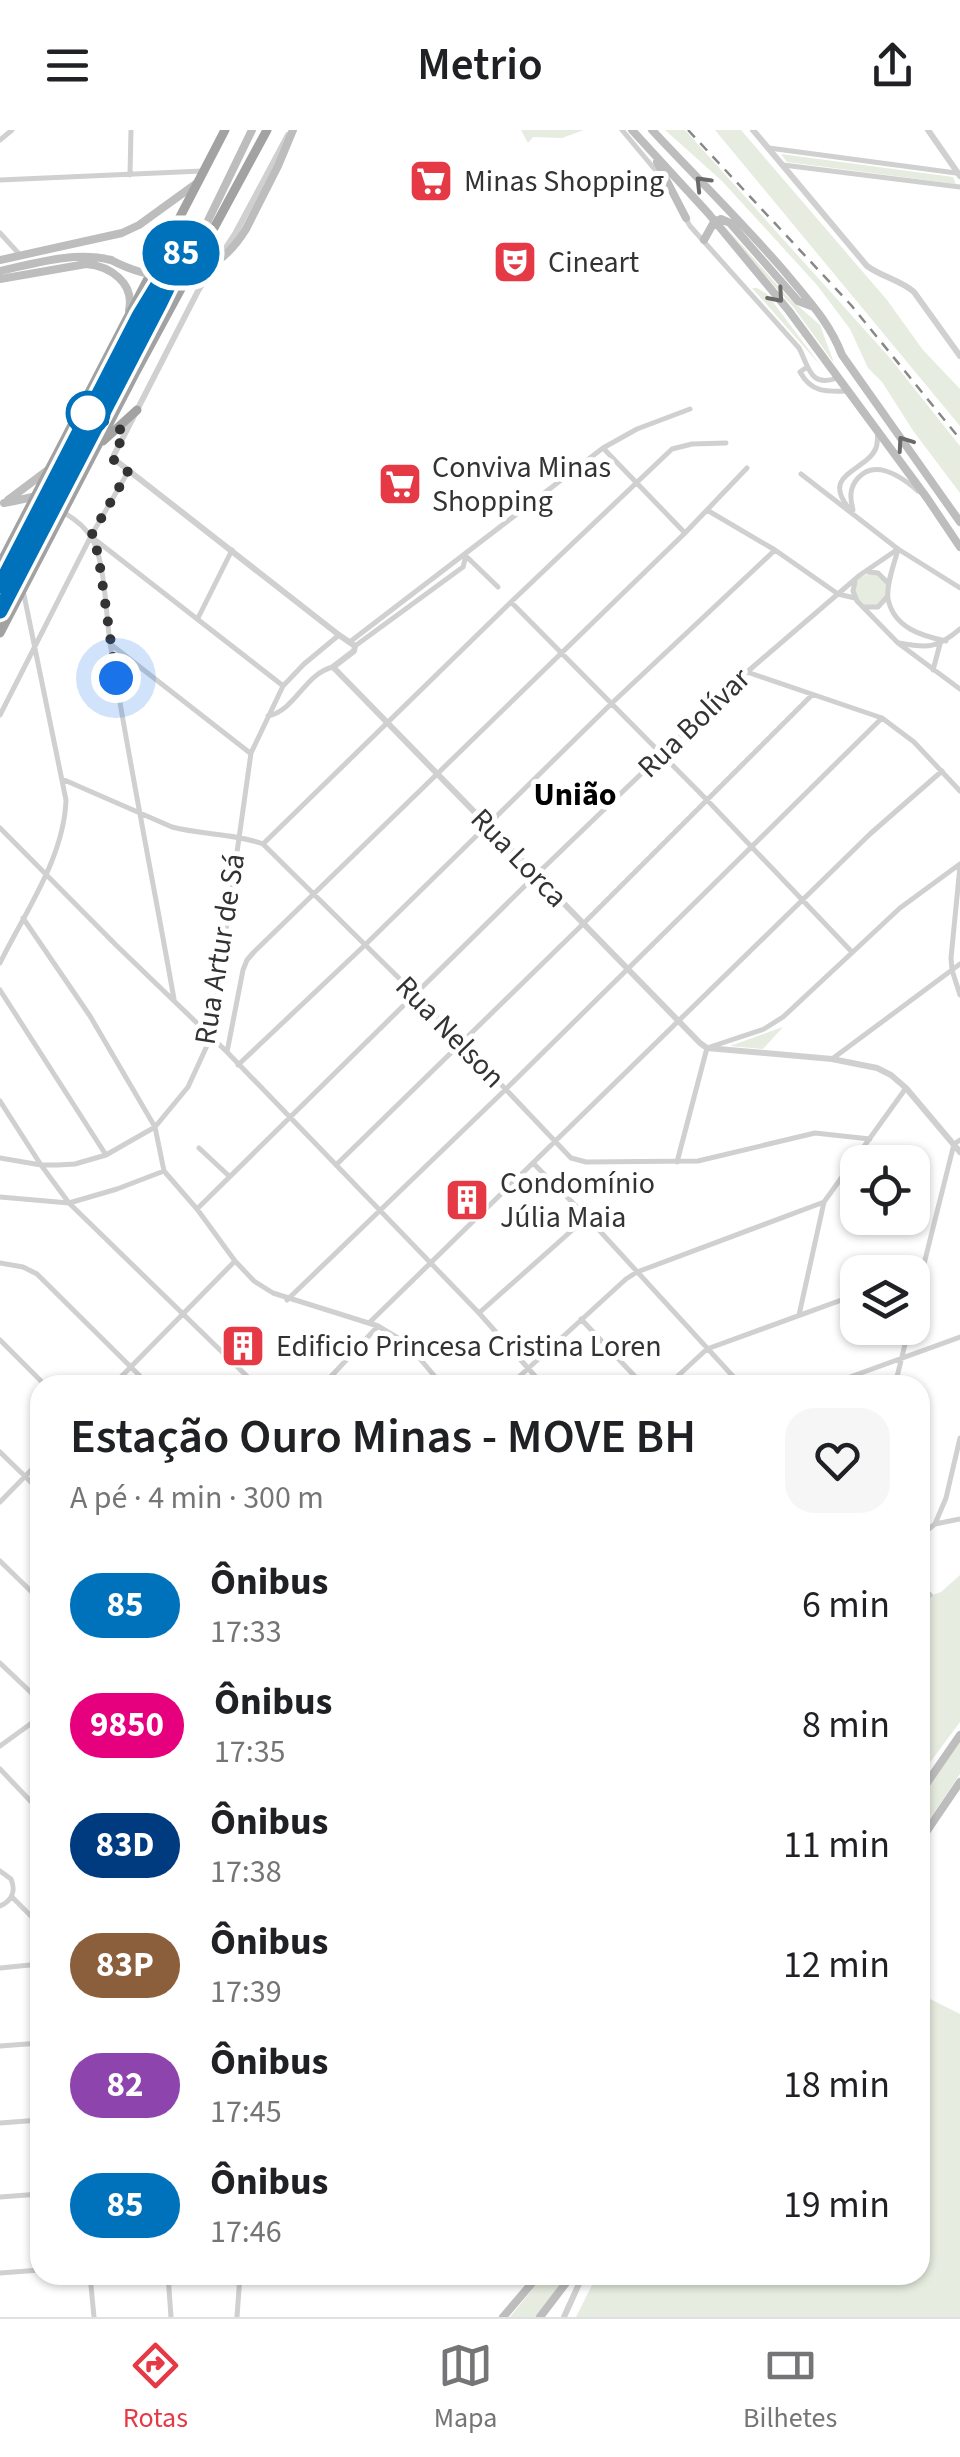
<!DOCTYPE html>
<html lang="pt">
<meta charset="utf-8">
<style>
:root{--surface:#fff;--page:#f6f6f6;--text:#202124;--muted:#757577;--line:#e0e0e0;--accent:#e63946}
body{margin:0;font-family:"Source Sans 3",sans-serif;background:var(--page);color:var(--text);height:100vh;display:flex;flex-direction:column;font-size:38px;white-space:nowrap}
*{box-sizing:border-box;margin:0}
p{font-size:32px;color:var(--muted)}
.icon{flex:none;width:55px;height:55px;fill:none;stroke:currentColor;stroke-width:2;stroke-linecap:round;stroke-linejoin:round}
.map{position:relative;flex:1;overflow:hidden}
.side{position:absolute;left:30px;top:1245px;width:900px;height:910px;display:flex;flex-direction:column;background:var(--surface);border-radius:30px;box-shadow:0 2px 8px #0004}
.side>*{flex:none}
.badge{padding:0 20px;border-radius:32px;font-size:35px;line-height:65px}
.fabs{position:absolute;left:840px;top:1015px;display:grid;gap:20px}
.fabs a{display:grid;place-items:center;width:90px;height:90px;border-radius:20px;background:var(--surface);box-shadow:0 2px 8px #0004;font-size:50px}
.you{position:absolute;width:50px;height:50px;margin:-25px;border:8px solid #fff;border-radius:50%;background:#1a73e8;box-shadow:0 0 0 15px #1a73e833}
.map>.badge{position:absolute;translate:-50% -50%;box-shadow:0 0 0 5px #fff}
.round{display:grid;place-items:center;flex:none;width:105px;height:105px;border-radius:30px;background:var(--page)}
.head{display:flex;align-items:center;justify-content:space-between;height:170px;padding:0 40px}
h1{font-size:48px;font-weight:600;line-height:75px}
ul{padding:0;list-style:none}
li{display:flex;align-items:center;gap:30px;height:120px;padding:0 40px}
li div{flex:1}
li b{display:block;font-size:38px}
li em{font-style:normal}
li .badge{min-width:110px;font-weight:700;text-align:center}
header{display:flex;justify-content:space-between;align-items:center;height:130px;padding:0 40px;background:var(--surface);font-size:45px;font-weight:600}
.tabs{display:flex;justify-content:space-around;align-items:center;height:140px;border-top:2px solid var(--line);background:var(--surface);font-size:28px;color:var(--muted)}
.tabs a{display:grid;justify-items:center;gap:5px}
.tabs .active{color:var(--accent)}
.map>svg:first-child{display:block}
.green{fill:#e6ecdf}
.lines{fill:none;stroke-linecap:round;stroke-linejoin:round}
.minor{stroke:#d0d0d0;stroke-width:5}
.tertiary{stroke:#d0d0d0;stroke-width:6}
.secondary{stroke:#bdbdbd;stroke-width:8}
.trunk{stroke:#a2a2a2;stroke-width:9}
.rail{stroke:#888;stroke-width:2.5;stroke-dasharray:10 8;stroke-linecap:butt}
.secondary-bridge{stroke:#bdbdbd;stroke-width:8}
.oneway{stroke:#6a6a6a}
.line-casing{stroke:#fff;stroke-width:22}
.line{stroke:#0072bc;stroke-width:15}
.walk{stroke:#333;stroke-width:10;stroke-dasharray:0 18}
.stop-dot{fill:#fff;stroke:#0072bc;stroke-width:5}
.labels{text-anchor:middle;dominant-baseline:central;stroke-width:10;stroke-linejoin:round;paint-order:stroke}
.poi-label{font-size:30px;fill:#333;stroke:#fff;text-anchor:start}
.street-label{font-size:30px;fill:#333;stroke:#fff}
.neighbourhood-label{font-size:32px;font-weight:bold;fill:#000;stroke:#fff}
</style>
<header><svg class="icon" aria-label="menu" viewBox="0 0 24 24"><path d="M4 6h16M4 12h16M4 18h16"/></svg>Metrio<svg class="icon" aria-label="share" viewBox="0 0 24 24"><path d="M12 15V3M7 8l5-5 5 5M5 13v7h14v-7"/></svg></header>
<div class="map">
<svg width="960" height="2187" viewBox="0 0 960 2187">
<rect width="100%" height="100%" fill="#fff"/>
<path class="green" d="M521,0H584L562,8L533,7L528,13Z
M665,0H685L890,228L960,316V363L914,302L882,252L868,238L850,199L817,155L722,51Z
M715,0H741L887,170L923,220L960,259V296Z
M781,24L953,47L956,54L787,32Z
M722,93L788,167L820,195L834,233L794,178L750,129Z
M752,158H757L767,164L821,236Z
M855 460a16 16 0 1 1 32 0a16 16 0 1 1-32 0Z
M783,897L763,919L730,916Z
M960,1445V1592L920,1646V1469L941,1462Z
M960,1608V1644L920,1703V1667Z
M920,1864L960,1884V2187H576L597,2145H920Z
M544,2145H569L535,2187H510Z"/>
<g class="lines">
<path class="minor" d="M622,0L662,48
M0,10L12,0
M769,18L956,43
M783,35L960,57
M130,45L131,0
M0,50L202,41
M685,87L690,96L799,218C809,237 810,258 837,248
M0,103L21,126
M807,237L800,242C811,262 825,262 847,261
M603,318L684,402
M801,344L898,419L960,458
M35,369C55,377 79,388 91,407C105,428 106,486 110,513C129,632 153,750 174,869
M848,377C821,343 867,341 876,318C878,313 877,307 878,301
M707,380L775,420L838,464L855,468
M853,380C850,368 849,358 858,348C876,328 902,347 918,361
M93,408L282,555
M898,420C894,434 886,455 888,469C894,498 922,506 946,511
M468,428L498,457
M869,442L878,443L888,453
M855,452L853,461L857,471L898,513L960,559
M511,472L707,670L851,821
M865,477H878L887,467
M198,488L232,420
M351,511L603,318L637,299L690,279
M899,513C927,518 937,519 960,499
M113,516L250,623
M355,516L463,437L466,426
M933,540L940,514
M747,542L882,588L914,612L960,661
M0,585L91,406L128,342
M268,586C296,580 304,544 333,537
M62,649L172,697C202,705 233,703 263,714L416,865L571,1028L586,1032L698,1031L815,1003L870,1009
M0,698L116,815L227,922L479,1183L543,1255
M263,714L511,472L672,319L692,314L726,313
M960,736L951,828L952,840L960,865
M23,788L90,886L155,997L164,1041L197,1079L235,1131L254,1151L273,1163L378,1196L398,1208L416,1224L442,1255
M0,833C25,782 64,728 66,670L23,460
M0,860L106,1025
M227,922L243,840L247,830L254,822L685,403L747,338
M832,929L960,834
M238,935L365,815L612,573L775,420
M0,971L41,1035L69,1073L256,1255
M199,1018L229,1046
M0,1028L41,1035H58L75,1034L106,1025L155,997L188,957L211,907L251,623L283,556L304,534L339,505
M677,1032L707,918L764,899L783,887L900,778L960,734
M534,1034L587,1087L741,1255
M336,1035L583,794L812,565
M0,1067L69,1073L117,1059L164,1041
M197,1079L536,745L747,542L860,445L898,419
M0,1133L23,1137L37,1144L149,1255
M287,1170L505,960L882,588
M912,1182L954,1014L960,1010
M479,1183L587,1087
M799,1185L824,1072
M581,1189L643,1255
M370,1192L870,704L942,641
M0,1210L45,1255
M113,1255L235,1131
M323,1255L378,1196
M510,1255L626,1149L637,1142L824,1072L906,958
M668,1255L707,1219L858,1164
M828,1255L960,1207
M895,1255L909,1198
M0,1322L40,1361
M0,1372L40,1331
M935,1394L946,1368L960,1308
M920,1406L935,1394L960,1389
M0,1431L40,1470
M920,1453L930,1465
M0,1533L40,1571
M0,1616L40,1587
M0,1639L40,1681
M0,1741L11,1749C16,1761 12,1771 0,1776
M12,1767L40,1795
M0,1838L40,1834
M0,1916L40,1913
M0,1993L40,1990
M0,2067L40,2064
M0,2143L40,2140
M90,2145L94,2187
M168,2145L171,2187
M346,2145L387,2149L408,2145
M237,2187L240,2145"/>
<path class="tertiary" d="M753,0L867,136C882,147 900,150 914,162L960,226
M928,0L960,46
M288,5L235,104L199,159L114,325V329L339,505L355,516L354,521L333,537L700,913L707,918L832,929L877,938L891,945L906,958L960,1022
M564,2187L583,2145"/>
<path class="secondary" d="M632,0L708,83L789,181L927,368L960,417
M652,0C696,47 743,93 785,142C807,169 829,191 842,225L960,392
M657,32L686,88
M714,92L721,89L730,93L798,171L811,176
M246,99L278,36L293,0
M201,105L252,0
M704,110L714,92
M0,130L122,103L139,95L197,53
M0,141C37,133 74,121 111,130
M0,149L86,134C110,136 135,153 129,180
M8,370L48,340
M4,373C36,367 53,363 82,346
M920,1663L960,1605
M920,1711L960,1652
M503,2187L539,2145
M540,2187L572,2145"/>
<path class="trunk" d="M103,311L137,280
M0,434L225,0
M0,503L136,242L267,0"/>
<path class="rail" d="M688,0L851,175L960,309"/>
<path class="secondary-bridge" d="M111,130C163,157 214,152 246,99
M144,140C173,139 185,129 201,105"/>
</g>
<defs><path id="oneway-chevron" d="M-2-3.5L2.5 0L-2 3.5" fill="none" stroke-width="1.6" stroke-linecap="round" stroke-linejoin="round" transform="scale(2.5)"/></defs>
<g class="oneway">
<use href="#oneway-chevron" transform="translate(702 53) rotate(-134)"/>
<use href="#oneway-chevron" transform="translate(777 166) rotate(49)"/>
<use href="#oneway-chevron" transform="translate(904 313) rotate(-125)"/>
</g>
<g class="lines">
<defs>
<path id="line" d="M0,456L139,186L184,112L176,140L160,173L0,481"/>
</defs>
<use href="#line" class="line-casing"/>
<use href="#line" class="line"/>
<path class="walk" d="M88,283L125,302L114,325V330L128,342L91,406L98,423L116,548"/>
</g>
<defs>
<symbol id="supermarket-square" viewBox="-11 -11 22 22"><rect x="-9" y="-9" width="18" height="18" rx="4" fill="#e63946" stroke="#fff"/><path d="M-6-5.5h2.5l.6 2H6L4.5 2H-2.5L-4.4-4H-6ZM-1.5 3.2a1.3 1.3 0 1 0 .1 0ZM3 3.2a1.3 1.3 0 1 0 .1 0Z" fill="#fff"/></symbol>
<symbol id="theatre-square" viewBox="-11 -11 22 22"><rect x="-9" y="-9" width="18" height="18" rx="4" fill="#e63946" stroke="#fff"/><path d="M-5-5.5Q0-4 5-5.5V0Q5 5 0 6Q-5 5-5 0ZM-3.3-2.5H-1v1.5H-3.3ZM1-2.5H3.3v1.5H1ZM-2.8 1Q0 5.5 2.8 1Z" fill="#fff"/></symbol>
<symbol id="building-square" viewBox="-11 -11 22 22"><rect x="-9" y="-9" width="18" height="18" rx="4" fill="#e63946" stroke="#fff"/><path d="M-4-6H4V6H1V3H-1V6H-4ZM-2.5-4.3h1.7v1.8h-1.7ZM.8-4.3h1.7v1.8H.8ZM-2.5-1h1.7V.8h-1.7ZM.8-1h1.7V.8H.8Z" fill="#fff"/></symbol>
</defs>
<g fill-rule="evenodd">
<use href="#supermarket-square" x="406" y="26" width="50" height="50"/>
<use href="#theatre-square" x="490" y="107" width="50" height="50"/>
<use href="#supermarket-square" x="375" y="329" width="50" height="50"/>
<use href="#building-square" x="442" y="1045" width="50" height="50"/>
<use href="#building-square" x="218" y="1191" width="50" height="50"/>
</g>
<circle class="stop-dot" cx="88" cy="283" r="20"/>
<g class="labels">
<g class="poi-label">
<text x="464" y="51">Minas Shopping</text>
<text x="548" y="132">Cineart</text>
<text x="432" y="337">Conviva Minas<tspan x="432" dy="34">Shopping</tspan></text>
<text x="500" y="1053">Condomínio<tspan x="500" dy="34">Júlia Maia</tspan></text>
<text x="276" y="1216">Edificio Princesa Cristina Loren</text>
</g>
<g class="street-label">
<text transform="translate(694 593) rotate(-44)">Rua Bolívar</text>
<text transform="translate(519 728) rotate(46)">Rua Lorca</text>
<text transform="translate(220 819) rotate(-81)">Rua Artur de Sá</text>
<text transform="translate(450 902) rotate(46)">Rua Nelson</text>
</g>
<g class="neighbourhood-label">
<text x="575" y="665">União</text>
</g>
</g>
</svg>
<div class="fabs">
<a><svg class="icon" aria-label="locate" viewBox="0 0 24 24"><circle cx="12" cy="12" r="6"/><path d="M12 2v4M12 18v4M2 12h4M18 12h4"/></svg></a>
<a><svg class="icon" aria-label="layers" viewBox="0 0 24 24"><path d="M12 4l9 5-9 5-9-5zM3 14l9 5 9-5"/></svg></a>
</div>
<div class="you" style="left:116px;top:548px"></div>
<b class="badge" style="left:181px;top:123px;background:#0072bc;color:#fff">85</b>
<section class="side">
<div class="head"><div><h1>Estação Ouro Minas - MOVE BH</h1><p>A pé · 4 min · 300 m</p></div><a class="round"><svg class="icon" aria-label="heart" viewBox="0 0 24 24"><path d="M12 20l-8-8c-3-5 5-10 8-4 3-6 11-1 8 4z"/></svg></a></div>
<ul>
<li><span class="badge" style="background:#0072bc;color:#fff">85</span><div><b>Ônibus</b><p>17:33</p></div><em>6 min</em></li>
<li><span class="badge" style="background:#e6007e;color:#fff">9850</span><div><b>Ônibus</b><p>17:35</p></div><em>8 min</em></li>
<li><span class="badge" style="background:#003b80;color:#fff">83D</span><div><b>Ônibus</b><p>17:38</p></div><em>11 min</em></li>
<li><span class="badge" style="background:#8b5e3c;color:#fff">83P</span><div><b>Ônibus</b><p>17:39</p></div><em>12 min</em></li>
<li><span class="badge" style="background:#8e44ad;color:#fff">82</span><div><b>Ônibus</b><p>17:45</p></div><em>18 min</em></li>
<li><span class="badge" style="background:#0072bc;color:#fff">85</span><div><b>Ônibus</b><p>17:46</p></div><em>19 min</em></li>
</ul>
</section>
</div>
<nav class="tabs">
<a class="active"><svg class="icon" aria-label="directions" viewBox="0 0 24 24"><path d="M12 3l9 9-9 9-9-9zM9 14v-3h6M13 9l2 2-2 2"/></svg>Rotas</a>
<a><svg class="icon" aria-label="map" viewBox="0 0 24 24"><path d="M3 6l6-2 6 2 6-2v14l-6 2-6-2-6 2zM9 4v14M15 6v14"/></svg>Mapa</a>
<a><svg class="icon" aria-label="tickets" viewBox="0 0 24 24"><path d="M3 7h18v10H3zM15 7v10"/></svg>Bilhetes</a>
</nav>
